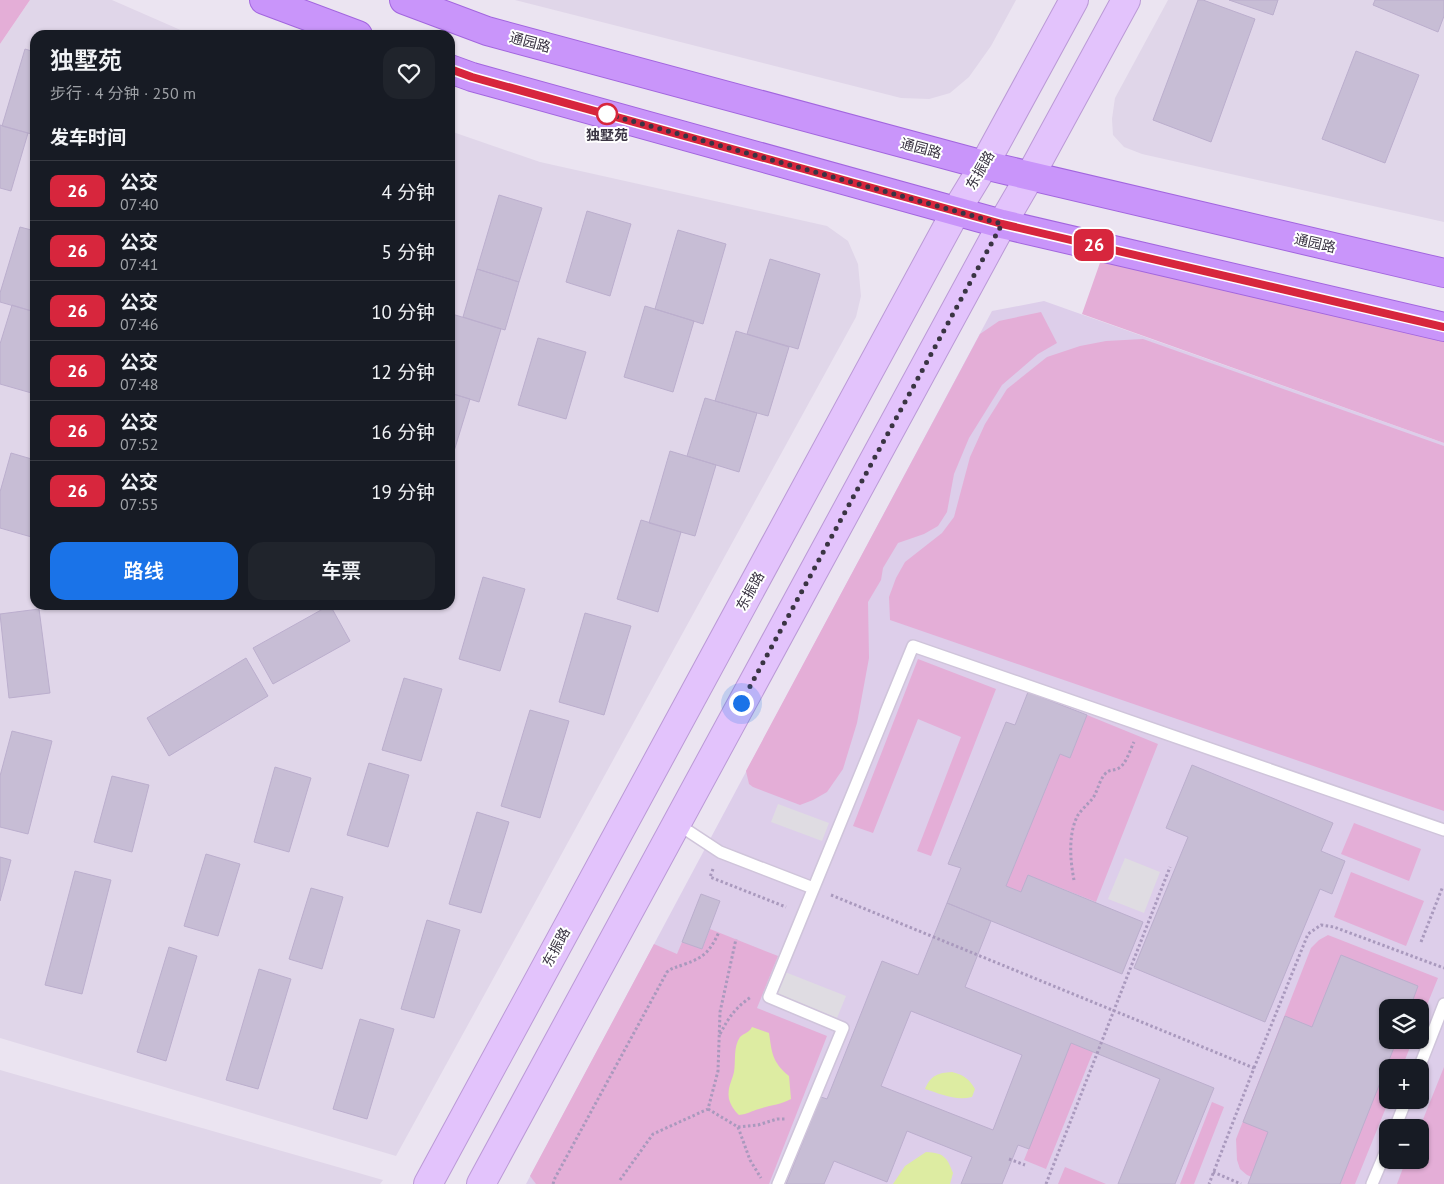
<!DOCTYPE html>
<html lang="zh">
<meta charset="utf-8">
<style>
:root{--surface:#171b24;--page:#20242c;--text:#f1f3f6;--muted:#9ea1a6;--line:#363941;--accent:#1a73e8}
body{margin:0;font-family:"PT Sans","Noto Sans SC",sans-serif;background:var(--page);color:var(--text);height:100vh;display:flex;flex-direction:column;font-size:19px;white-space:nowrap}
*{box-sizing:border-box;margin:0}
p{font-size:16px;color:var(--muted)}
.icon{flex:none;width:28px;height:28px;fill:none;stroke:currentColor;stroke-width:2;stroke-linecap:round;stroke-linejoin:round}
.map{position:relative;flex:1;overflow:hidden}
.sheet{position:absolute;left:30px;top:30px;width:425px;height:580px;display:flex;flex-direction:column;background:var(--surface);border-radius:15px;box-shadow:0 1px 4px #0004}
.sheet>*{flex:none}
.badge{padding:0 10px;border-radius:8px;font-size:18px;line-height:32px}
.tools{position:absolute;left:1379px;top:999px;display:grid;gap:10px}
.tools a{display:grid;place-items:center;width:50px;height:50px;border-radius:10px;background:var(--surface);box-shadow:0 1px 4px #0004;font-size:25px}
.you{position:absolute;width:25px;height:25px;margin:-12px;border:4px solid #fff;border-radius:50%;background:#1a73e8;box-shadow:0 0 0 8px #1a73e833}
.map>.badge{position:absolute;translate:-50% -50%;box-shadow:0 0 0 2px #fff}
h2{padding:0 20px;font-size:19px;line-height:45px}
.round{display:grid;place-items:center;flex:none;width:52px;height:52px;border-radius:15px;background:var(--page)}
.summary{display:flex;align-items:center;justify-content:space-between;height:85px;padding:0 20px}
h1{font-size:24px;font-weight:600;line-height:38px}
.cta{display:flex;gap:10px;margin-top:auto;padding:10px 20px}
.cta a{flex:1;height:58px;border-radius:15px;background:var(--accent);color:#fff;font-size:20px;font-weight:600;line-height:58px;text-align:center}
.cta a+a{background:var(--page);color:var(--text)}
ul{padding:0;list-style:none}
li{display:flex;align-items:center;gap:15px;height:60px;padding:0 20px;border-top:1px solid var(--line)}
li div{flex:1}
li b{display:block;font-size:19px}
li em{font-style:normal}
li .badge{min-width:55px;font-weight:700;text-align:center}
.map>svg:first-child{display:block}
.residential{fill:#e0d6e9}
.education{fill:#ddceea;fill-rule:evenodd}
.green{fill:#e4aed7}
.parking{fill:#dfdce2}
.water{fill:#ddeca2}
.building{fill:#c7bdd5;stroke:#bbaecd;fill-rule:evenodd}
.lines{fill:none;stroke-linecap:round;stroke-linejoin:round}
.lane-casing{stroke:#cfc4da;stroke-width:14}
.secondary-casing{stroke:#bb9ad6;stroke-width:30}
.primary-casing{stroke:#a266de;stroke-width:30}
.path{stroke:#a999bd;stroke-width:3;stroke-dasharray:2.5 2.5;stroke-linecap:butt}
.lane{stroke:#fff;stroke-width:11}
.secondary{stroke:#e3c3fc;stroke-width:28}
.primary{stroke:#c995fa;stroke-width:28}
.line-casing{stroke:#fff;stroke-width:11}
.line{stroke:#d7263d;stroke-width:8}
.walk{stroke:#3a3443;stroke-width:5;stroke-dasharray:0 9}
.stop-dot{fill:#fff;stroke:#d7263d;stroke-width:2.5}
.labels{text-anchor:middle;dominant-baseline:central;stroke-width:4;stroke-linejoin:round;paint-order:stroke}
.street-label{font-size:14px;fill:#3a3443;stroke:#fff}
.stop-label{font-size:14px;font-weight:bold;fill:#3a3443;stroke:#fff}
</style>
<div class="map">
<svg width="1444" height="1184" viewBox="0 0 1444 1184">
<rect width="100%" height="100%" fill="#ebe4f1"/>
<path class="residential" d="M30,0H112L192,35H35V605H450V131L540,162L827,226L848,241L858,264L861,296L856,317L396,1156L0,1038V44Z
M515,0H1016L991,46L969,77L950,93L929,99L901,98Z
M1168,0H1444V222L1142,154L1124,147L1113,135L1112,119L1115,98Z
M0,1070L383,1180L380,1184H0Z"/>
<path class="education" d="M1044,301L1444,443V1184H526L992,311ZM1388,1008H1420V1040H1388ZM1388,1068H1420V1100H1388ZM1388,1128H1420V1160H1388Z"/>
<path class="green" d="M0,0H30L0,44Z
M1102,257L1444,338V443L1082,314Z
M1041,312L1057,343L1038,354L1002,385L969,438L954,474L947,512L938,526L924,534L898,543L883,568L881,580L868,602L869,658L857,723L843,769L827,792L813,800L800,805L753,787L749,784L746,771L980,334L999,321Z
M1143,339L1444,446V811L890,620L889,597L896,578L905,562L942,533L954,517L970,457L985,424L1007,389L1047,357L1080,346L1106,341Z
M918,659L996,689L931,856L917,851L961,737L918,719L873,833L853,826Z
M1087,715L1158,744L1096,902L1028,875L1021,892L1006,886L1060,754L1070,758Z
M1354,823L1421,849L1409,881L1341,854Z
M1351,872L1424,901L1406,946L1334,917Z
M710,929L778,956L757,1008L827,1036L769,1184H536L530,1176L654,944L677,954L682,942L702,949Z
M1328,935L1438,978L1420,1022V1008H1388V1040H1413L1402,1067L1388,1068L1389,1100L1355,1184H1269L1247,1175L1240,1169L1237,1160L1236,1139L1311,948L1319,940Z
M1071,1043L1093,1052L1046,1169L1024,1160Z
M1444,1067V1184H1397L1406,1160H1420V1127Z
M1212,1102L1224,1107L1194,1184H1180Z
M1065,1167L1106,1184H1058Z"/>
<path class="parking" d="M778,804L829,823L822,841L771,822Z
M1125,858L1160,872L1144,913L1108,899Z
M785,972L846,996L837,1018L776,993Z"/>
<path class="water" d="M752,1027L769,1033C772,1053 772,1062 789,1076L791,1099C780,1105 770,1105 759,1109C751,1111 748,1114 739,1115C734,1110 731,1106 729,1099C727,1088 732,1081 734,1072C736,1061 733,1047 740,1037C744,1033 749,1033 752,1027Z
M952,1072C964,1075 969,1079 975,1089L972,1097C955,1101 941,1094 925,1089C931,1075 938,1073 952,1072Z
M926,1152C944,1153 947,1157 953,1173L950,1184H893L905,1166Z"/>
<path class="building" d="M1198,0H1203L1255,19L1211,142L1153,120Z
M1229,0H1278L1273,15Z
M1375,0H1444V16L1438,32L1373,5Z
M25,49L35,52V135L2,126Z
M1356,51L1419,75L1385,163L1322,139Z
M0,125L28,133L11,191L0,188Z
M499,195L542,208L519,282L477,269Z
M587,211L631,224L610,296L566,282Z
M20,227L35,231V312L0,302V293Z
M678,230L726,244L703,324L655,309Z
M770,259L820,274L798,349L747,334Z
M477,269L519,282L505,330L463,317Z
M12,305L35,312V394L0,384V344Z
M645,306L694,321L673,392L624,377Z
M452,314L501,329L479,402L450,393V321Z
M736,331L789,347L768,416L715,401Z
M538,338L586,352L566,419L518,405Z
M450,393L470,399L451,461L450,460Z
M705,398L757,413L739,472L687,456Z
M670,451L716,465L695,536L649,523Z
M11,453L35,460V538L0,528V492Z
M641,520L681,532L658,612L617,599Z
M483,577L525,589L500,671L459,659Z
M330,605L350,641L273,684L253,648Z
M39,609L50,693L9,698L0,614Z
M585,613L631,626L604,715L559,702Z
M246,658L268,696L169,756L147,718Z
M404,678L442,689L421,761L382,750Z
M1028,692L1087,715L1070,758L1060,754L1006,886L1021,892L1028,875L1143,922L1122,974L947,903L961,868L948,864L1006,722L1015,725Z
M530,710L569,721L540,818L501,806Z
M12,731L52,741L28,834L0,827V776Z
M369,763L409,775L388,847L347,835Z
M1192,765L1333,823L1321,851L1345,861L1332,894L1320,889L1265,1022L1134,968L1188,837L1166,828Z
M275,767L311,778L289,852L254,842Z
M112,776L149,785L132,852L94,842Z
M477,812L509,822L481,913L449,904Z
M206,854L240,864L218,936L184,926Z
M0,857L11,860L0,901Z
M75,871L111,880L82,994L45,985Z
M311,888L343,897L322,969L289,959Z
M701,894L720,901L702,949L682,942Z
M947,903L991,921L965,987L1214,1088L1175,1184H1118L1160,1079L1071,1043L1029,1149L1018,1145L1002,1184H961L972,1157L907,1131L887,1182L834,1161L824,1184H786L821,1097L827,1099L882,961L918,975ZM911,1011L1022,1055L993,1130L881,1086Z
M427,920L460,930L434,1018L401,1009Z
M169,947L197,956L166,1061L137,1052Z
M1341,955L1418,986L1410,1008H1388V1040H1397L1340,1184H1248L1268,1132L1243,1122L1285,1016L1312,1027Z
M259,969L291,979L258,1089L226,1080Z
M360,1019L394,1029L367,1119L333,1109Z"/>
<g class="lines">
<defs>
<path id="lane" d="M676,823L720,852L813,888
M1419,1068L1444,1004
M1395,1128L1406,1100
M778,1184L843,1028L769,997L913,646L1444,830
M1372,1184L1388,1146"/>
<path id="secondary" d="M428,1184L956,211L984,165L1074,0
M481,1184L1002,224L1030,176L1126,0"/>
<path id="primary" d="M264,0L358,35
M404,0L487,31L984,165L1444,273
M450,69L472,77L1002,224L1444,327"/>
</defs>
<use href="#lane" class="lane-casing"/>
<use href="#secondary" class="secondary-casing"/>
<use href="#primary" class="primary-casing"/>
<path class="path" d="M713,869L710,877L786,907
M1074,880C1070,860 1068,833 1078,815C1082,809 1088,804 1093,798C1098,790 1099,781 1105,774C1109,769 1114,771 1119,768C1126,764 1130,750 1134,742
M831,895L1254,1068L1209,1184
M1421,942L1443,886
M720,1034C729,1017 735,1008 751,997
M1254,1068L1308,934L1321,925L1334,927L1444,968
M708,1109L738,1127L750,1160L761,1178
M738,1127L758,1125L777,1119H786
M1009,1159L1025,1165
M1213,1172L1241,1184
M620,1180L653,1134L708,1109L718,1071L720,1012L736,939
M553,1184L555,1178L667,972C673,967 678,967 685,964C705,957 710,951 719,932
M1046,1184L1170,867"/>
<use href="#lane" class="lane"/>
<use href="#secondary" class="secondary"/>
<use href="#primary" class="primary"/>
</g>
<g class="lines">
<defs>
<path id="line" d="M450,69L472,77L1002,224L1444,327"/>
</defs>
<use href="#line" class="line-casing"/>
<use href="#line" class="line"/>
<path class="walk" d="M607,114L603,113L1002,224L741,703"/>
</g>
<circle class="stop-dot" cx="607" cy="114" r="10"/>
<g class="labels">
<g class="street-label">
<text transform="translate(530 42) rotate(15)">通园路</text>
<text transform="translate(921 148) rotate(15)">通园路</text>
<text transform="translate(980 170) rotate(-60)">东振路</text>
<text transform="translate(1315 243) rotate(13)">通园路</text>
<text transform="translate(750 591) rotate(-61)">东振路</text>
<text transform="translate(556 947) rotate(-62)">东振路</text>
</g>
<g class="stop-label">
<text x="607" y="135">独墅苑</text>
</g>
</g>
</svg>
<div class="tools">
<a><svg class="icon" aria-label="layers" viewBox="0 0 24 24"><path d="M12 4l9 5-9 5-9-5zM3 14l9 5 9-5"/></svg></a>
<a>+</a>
<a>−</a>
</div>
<div class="you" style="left:741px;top:703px"></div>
<b class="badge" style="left:1094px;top:245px;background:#d7263d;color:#fff">26</b>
<section class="sheet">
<div class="summary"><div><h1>独墅苑</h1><p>步行 · 4 分钟 · 250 m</p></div><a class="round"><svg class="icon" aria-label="heart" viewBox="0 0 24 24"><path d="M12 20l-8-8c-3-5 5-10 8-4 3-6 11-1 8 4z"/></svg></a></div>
<h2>发车时间</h2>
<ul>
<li><span class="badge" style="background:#d7263d;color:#fff">26</span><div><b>公交</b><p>07:40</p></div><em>4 分钟</em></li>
<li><span class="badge" style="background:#d7263d;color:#fff">26</span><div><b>公交</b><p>07:41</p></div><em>5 分钟</em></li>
<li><span class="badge" style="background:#d7263d;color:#fff">26</span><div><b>公交</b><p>07:46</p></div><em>10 分钟</em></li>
<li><span class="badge" style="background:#d7263d;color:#fff">26</span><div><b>公交</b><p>07:48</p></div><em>12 分钟</em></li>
<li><span class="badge" style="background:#d7263d;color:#fff">26</span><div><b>公交</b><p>07:52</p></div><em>16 分钟</em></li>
<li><span class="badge" style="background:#d7263d;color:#fff">26</span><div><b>公交</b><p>07:55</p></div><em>19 分钟</em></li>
</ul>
<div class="cta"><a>路线</a><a>车票</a></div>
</section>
</div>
